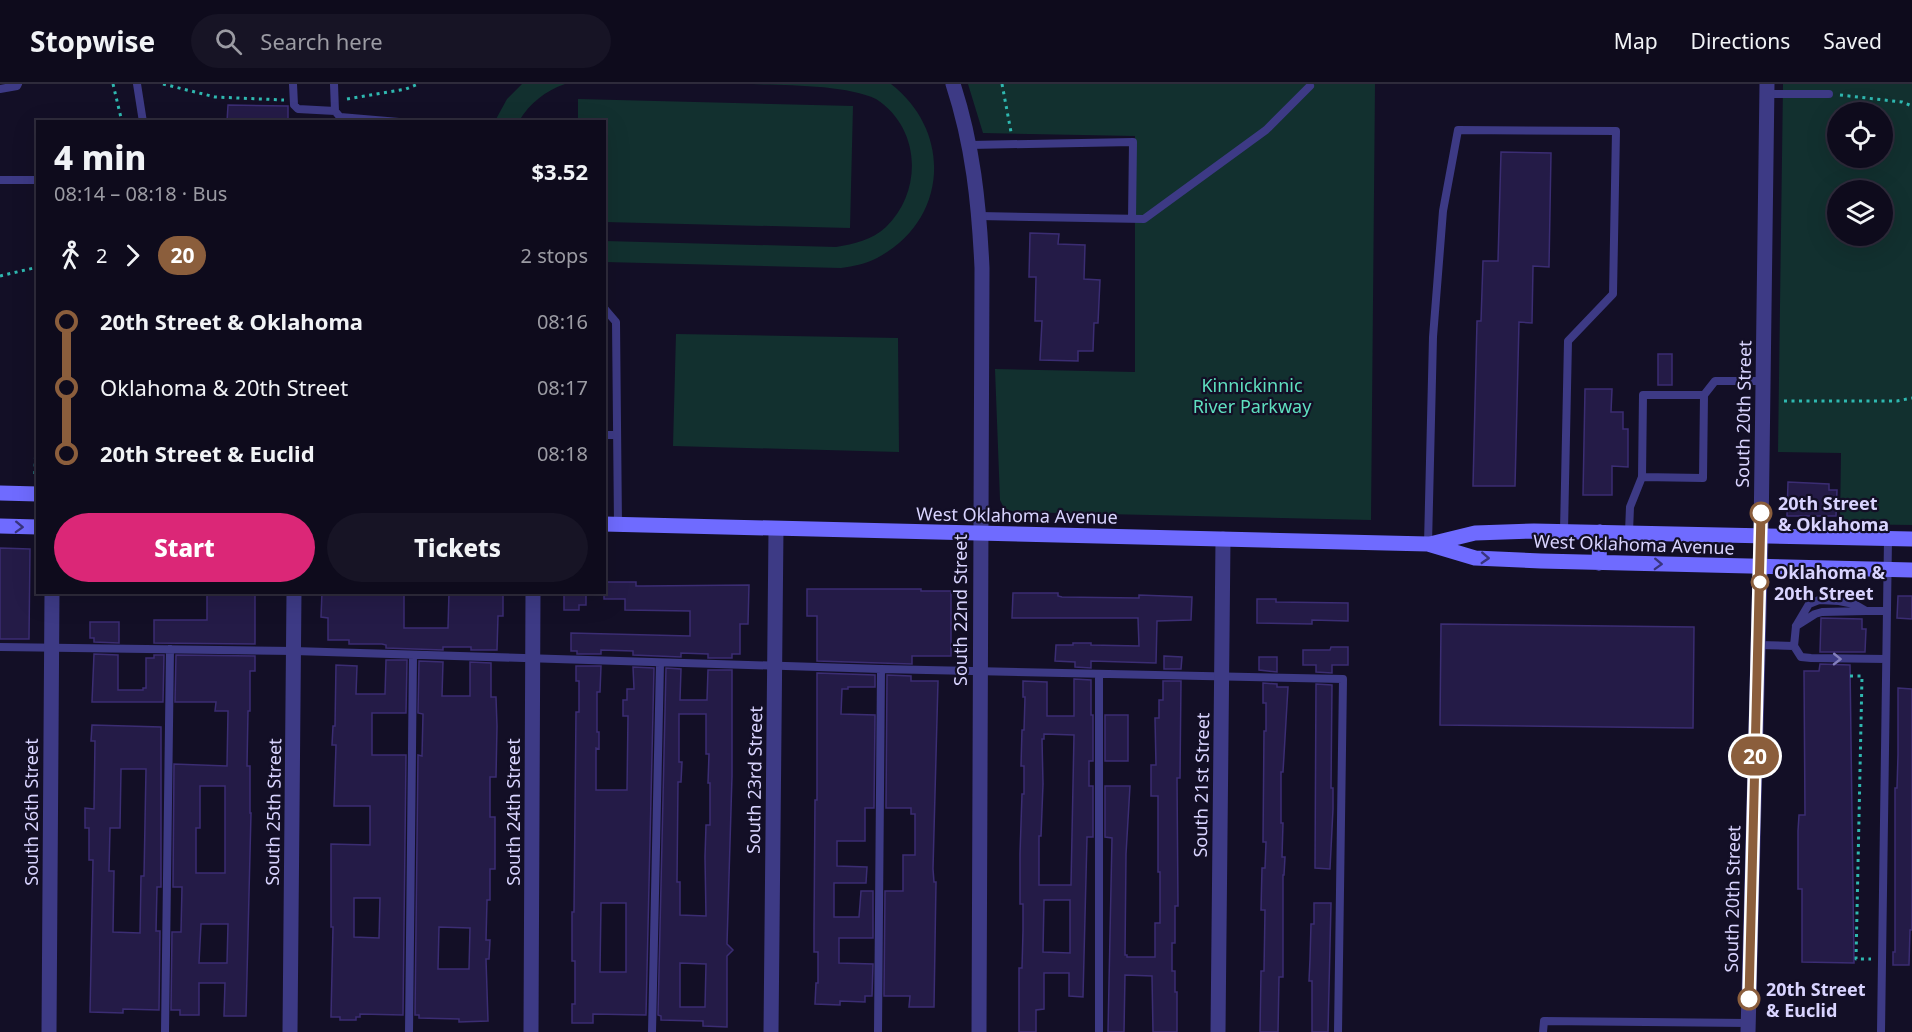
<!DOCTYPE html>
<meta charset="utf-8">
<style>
:root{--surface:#0e0b1c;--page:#171425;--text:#f1f3f6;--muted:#9b9ba3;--line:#2e2b3b;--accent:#db2777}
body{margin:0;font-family:"Noto Sans",sans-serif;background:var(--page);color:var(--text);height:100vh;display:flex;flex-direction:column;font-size:22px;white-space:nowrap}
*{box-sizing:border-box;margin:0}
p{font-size:20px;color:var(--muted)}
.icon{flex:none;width:33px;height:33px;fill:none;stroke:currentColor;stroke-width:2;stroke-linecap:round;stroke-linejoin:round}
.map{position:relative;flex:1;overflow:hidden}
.panel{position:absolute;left:36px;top:36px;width:570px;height:474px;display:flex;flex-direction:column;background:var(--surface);border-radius:0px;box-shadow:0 6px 24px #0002,0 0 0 2px var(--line)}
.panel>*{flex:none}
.badge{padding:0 12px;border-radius:20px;font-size:21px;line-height:39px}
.fabs{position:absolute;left:1827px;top:18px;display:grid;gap:12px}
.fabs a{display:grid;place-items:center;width:66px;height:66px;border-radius:50%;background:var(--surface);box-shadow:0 6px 24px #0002,0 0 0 2px var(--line);font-size:30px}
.map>.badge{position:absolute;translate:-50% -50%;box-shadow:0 0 0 3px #fff}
.legs{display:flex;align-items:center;gap:9px;height:66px;padding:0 18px;font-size:20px}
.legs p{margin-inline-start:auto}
.overview{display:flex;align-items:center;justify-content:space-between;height:102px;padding:0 18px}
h1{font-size:33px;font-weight:800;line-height:45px}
.button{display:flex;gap:12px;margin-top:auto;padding:12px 18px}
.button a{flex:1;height:69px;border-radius:36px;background:var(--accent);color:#fff;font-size:24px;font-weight:800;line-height:69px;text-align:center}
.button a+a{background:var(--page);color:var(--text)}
ul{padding:0 18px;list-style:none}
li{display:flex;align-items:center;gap:21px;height:66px;font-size:22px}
li i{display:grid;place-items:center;width:9px;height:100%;margin:0 8px;background:currentColor}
li i::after{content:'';width:15px;height:15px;margin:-8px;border:4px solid;border-radius:50%;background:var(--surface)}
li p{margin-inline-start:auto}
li:first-child i{background:linear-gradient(#0000 50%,currentColor 0)}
li:last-child i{background:linear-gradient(currentColor 50%,#0000 0)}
header{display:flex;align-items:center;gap:36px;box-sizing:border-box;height:84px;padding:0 30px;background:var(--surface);border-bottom:2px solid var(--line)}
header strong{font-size:28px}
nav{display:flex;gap:33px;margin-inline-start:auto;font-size:21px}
.search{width:420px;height:54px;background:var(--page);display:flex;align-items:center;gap:15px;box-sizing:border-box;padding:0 21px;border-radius:33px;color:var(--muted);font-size:22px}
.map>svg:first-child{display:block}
.green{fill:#12302f;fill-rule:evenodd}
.building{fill:#241b47;stroke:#3b2d73;stroke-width:1.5;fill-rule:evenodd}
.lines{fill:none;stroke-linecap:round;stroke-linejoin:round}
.path{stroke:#2fb8b0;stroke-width:3;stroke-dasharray:3 4.5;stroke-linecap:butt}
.service{stroke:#3d3a85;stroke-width:8}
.minor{stroke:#3d3a85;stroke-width:15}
.tertiary{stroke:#3d3a85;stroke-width:15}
.secondary{stroke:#6f6bff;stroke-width:15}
.oneway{stroke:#38347d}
.oneway2{stroke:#837fbc}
.line-1-casing{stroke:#fff;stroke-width:14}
.line-1{stroke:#8b5e3c;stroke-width:9}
.stop-1-dot{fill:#fff;stroke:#8b5e3c;stroke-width:3}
.labels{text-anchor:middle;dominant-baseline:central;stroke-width:4.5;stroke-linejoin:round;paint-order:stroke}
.park-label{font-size:18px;fill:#5fe0c0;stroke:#130f26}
.street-label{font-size:18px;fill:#d9d4ff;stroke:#130f26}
.stop-label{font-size:18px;font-weight:bold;fill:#d9d4ff;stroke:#130f26;text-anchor:start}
</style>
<header>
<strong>Stopwise</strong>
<div class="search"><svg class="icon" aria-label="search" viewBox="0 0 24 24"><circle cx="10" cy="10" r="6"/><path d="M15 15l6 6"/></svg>Search here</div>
<nav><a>Map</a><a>Directions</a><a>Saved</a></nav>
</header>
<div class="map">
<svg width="1912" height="948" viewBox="0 0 1912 948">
<rect width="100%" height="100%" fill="#130f26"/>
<path class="green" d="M522,0H565C545,7 530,19 519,37H495L507,15Z
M741,0H891C953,48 948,137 877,174C866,180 854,182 841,184L605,178V157L836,163C854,160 872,156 886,143C923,107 921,44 876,15C846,0 778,1 741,0Z
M968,0H1375L1371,436L1014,428L1004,424L1000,416L995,285L1135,288V52L983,49Z
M1783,0H1912V441L1840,440L1841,369L1778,368ZM1838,28H1882V74H1838ZM1838,106H1882V152H1838Z
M578,15L853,22L850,144L605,138L604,38L578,37Z
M676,250L898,254L899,368L673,362Z"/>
<path class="building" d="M228,21L288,22V38H227Z
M1501,68L1551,69L1549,183L1533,182L1532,239L1519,238L1515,402H1473L1477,237H1481L1483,177H1498Z
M1030,149L1059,150L1058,160L1085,161L1084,195L1100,196L1098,239H1094L1093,267H1078V277L1040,276L1042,237H1035L1036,193H1029Z
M1658,270H1672V301H1658Z
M1585,305H1612L1611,328H1623V345H1628V383L1612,382V411H1583Z
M1788,398L1829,400V406H1837L1836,432H1787Z
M0,464L30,465L29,555H0Z
M604,498H636V502H644L749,501L748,540H740V570H732V574H708V570L681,569V573L633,571V567L601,566V570H577V567H571V549L690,552V527L625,526V515H604Z
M807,505H921V507H951V572H912V580L817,577V532H807Z
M207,508H255V560L154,559V536H207Z
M322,508H404V544H448L449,508H503V532H498L497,566H471V563H443V566L386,564V561L382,560H349V556H328V534L321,533Z
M564,508H586V521H579V526H564Z
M1013,509H1058V512L1062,513L1139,514V511L1192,513L1191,536L1157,537L1156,579L1091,577V584L1075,583V578L1055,577L1056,561H1073V559H1091V561L1139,562L1138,534H1012Z
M1898,512H1912V535L1897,534Z
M1257,515H1276V518L1348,519V537L1312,536V540L1257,539Z
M1821,534L1862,535V545H1866L1865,568H1820Z
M90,538H119V559L94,558V554H90Z
M1441,540L1694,543L1693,644L1440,641Z
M1331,563H1348V581H1332V589L1316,588V581H1303V566H1330Z
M94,570L118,571V606H143V604H146V574H154V571H164L163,618H92Z
M176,571L255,572V587H250V627H248L247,682H250V729H251L246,932H224L225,899H199V931H180V926H171L172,848H181L182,803H173L174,680L227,682L228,627H215L216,618H175ZM200,702H225V789H196V744H200ZM201,840H228L227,879H199Z
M1164,572L1182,573L1181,585H1164Z
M1259,573H1277V588L1259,586Z
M386,576H407L406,629H372V671H406L403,931L360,930V933H356V936H340V933H331L333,843H331V760L370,761V722H334L336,661H332L333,642H335L336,581L357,582L356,610H385ZM354,814H380L379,854L354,853Z
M419,577L443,578L442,612H470V578L491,579V613H496L497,642L496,693H490V733H495V785H490V816H487L486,856H490L489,875H486L488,937L459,938V935L419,934V931H415L418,671L422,672L423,630L418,629ZM439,843L470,844L469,885H438Z
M1820,580L1850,581L1854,879L1802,878V805H1798V747L1799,731H1805L1804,587H1819Z
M576,582H601L600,608H597V648H599V665L596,664V706H627L628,632H623V616H627V605H634L633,583L654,584L646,931L593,930V939H572V920H575V877H572V828H574L576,628H579V597H576ZM601,819H626V888H600Z
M666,584L681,585L680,616H707L708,586H732V692L727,860L733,866L727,872V943L703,942V937L661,936V932L658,931ZM679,630H706V670H709L708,699H710V741H706L705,773L706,832L680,831V798H677L678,698H681L682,678H679ZM680,879L706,880L705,923H680Z
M817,589L875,591V603H848V605H842L841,630L875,631L874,724H865V757H837V782L867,783L866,799H834V833H859L861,807H873V854H839V879L873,880L872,912H865V918L840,917V921L815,920L816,899H818V868H814V845L815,716H817Z
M887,591L911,592V597H938L933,785L934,798H936L934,923H909L910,912H884L885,807H903V771H915V730H911V724H886Z
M1074,595L1091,596V631H1093V677H1089V702H1093V753H1087L1083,913L1069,912V889H1044V925L1036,926V948H1019V884H1022L1023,847V820H1020V770L1022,710H1024V682H1021L1022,646H1024L1025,613H1023V597L1047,598V632H1074ZM1044,650L1074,651L1071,801H1039V752H1041L1043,700L1042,655H1044ZM1044,816H1070V869L1043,868Z
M1163,597H1181L1180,694H1177L1178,822H1175V859H1172V887H1175V908H1177V948H1153L1152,892L1125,891L1124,948H1108L1112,754L1105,753V702H1130L1126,770L1125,871H1127V873H1155V839H1160V788H1158V712H1151V681H1156L1155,634H1159V616H1163Z
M1263,599L1277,600V603H1288L1283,688H1281V739H1283L1282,773H1285L1284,791H1283V893H1279L1278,948H1260L1261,887H1264L1265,826H1261L1262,784H1265L1266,758H1263L1264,647H1266V619H1263Z
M1316,600L1332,601L1331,704H1333V725L1330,785L1315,784Z
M1898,604L1912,605V846H1910L1909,881H1893V868H1895V704H1897L1898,671Z
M1105,631H1128V677H1105Z
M92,641L161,643V803H157L156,847H160L159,926L123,925V929L90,928L93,776H89V744H85V724L94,725L95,657H91ZM121,685H146L144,792H141L140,849L113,848L114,787H109L110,744H120Z
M1314,819H1331L1328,948H1312V897H1309L1310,875L1311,840H1314Z"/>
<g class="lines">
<path class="path" d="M113,0L122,38
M163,0L215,13L284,16
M1002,0L1011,48
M1840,11L1902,18L1912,22
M347,15L406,5L418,0
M0,192L38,183
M1784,317H1897L1912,314
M35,390L38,288
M1850,592H1862L1856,875H1871"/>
<path class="service" d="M137,0L143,38
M293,0L294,21L298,25L335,27
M334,0L335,27L340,33L399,38
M0,5L17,2L18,0
M1766,10H1829
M970,61L1133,58L1132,135
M0,96H38
M979,132L1144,135L1266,46L1310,2
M604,224L616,238L618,441
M604,351H617
M1642,393L1643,311H1704
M1629,448L1630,423L1642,393L1703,394L1704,311L1715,297H1763
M1428,460L1433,253L1443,127L1458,46L1616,47L1613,210L1568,257L1564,447
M1796,542L1815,530L1822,528L1866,527
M1758,561L1794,562
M0,563L294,567L881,585L1343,595L1338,948
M1886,575L1811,574L1801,573L1794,562L1796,542L1809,520L1819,516L1839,517L1854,520L1866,527H1887
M1099,590V948
M165,948L170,565
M409,948L413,571
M652,948L660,579
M878,948L881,585
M1543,948L1544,937L1748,939
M1881,948L1888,455"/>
<path class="minor" d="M953,0C973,61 979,120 982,184L979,948
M49,948L52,508
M290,948L294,508
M531,948L533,508
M771,948L776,445
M1218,948L1223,455"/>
<path class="tertiary" d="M1748,948L1761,452L1767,0"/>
<path class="secondary" d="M0,409L38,410
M604,440L1428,460L1475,474L1541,477L1912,486
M0,442L38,443
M1430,460L1475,449L1534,447L1912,455
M1599,479L1600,448"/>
</g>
<defs><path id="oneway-chevron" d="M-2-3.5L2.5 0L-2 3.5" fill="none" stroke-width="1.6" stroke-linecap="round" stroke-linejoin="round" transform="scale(1.5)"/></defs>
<g class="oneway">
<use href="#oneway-chevron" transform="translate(19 443) rotate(2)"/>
<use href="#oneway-chevron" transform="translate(1485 474) rotate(3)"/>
<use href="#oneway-chevron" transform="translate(1658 480) rotate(2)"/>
</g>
<use class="oneway2" href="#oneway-chevron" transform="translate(1837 575) rotate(1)"/>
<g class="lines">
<defs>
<path id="line-1" d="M1749,915L1761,429"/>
</defs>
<use href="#line-1" class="line-1-casing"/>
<use href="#line-1" class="line-1"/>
</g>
<g class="stop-1-dot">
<circle cx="1761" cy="429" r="10"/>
<circle cx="1760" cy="498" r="8"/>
<circle cx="1749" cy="915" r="10"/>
</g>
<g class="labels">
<g class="park-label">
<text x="1252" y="301">Kinnickinnic<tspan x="1252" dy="21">River Parkway</tspan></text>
</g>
<g class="street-label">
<text transform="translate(1743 330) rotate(-89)">South 20th Street</text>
<text transform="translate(1017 431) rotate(1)">West Oklahoma Avenue</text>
<text transform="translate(1634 460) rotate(2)">West Oklahoma Avenue</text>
<text transform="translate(960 526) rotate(-90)">South 22nd Street</text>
<text transform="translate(754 696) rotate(-89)">South 23rd Street</text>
<text transform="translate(1201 701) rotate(-89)">South 21st Street</text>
<text transform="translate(31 728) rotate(-90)">South 26th Street</text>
<text transform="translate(273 728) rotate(-89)">South 25th Street</text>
<text transform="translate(513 728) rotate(-90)">South 24th Street</text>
<text transform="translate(1732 815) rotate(-89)">South 20th Street</text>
</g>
<g class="stop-label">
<text x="1778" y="419">20th Street<tspan x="1778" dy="21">&amp; Oklahoma</tspan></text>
<text x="1774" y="488">Oklahoma &amp;<tspan x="1774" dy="21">20th Street</tspan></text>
<text x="1766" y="905">20th Street<tspan x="1766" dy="21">&amp; Euclid</tspan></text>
</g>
</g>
</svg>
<div class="fabs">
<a><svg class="icon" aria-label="locate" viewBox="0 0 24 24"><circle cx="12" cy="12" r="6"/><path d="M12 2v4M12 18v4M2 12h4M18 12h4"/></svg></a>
<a><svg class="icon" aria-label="layers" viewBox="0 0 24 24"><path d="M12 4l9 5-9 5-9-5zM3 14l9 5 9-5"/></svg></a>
</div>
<b class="badge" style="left:1755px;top:672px;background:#8b5e3c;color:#fff">20</b>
<section class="panel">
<div class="overview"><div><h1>4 min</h1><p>08:14 – 08:18 · Bus</p></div><b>$3.52</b></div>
<div class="legs"><svg class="icon" aria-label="walk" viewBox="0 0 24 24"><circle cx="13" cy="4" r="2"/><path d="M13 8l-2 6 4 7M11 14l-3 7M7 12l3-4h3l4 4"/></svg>2<svg class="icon" aria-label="forward" viewBox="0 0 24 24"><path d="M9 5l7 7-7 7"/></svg><b class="badge" style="background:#8b5e3c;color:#fff">20</b><p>2 stops</p></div>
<ul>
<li><i style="color:#8b5e3c"></i><b>20th Street &amp; Oklahoma</b><p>08:16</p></li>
<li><i style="color:#8b5e3c"></i><span>Oklahoma &amp; 20th Street</span><p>08:17</p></li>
<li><i style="color:#8b5e3c"></i><b>20th Street &amp; Euclid</b><p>08:18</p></li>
</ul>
<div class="button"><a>Start</a><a>Tickets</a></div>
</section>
</div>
